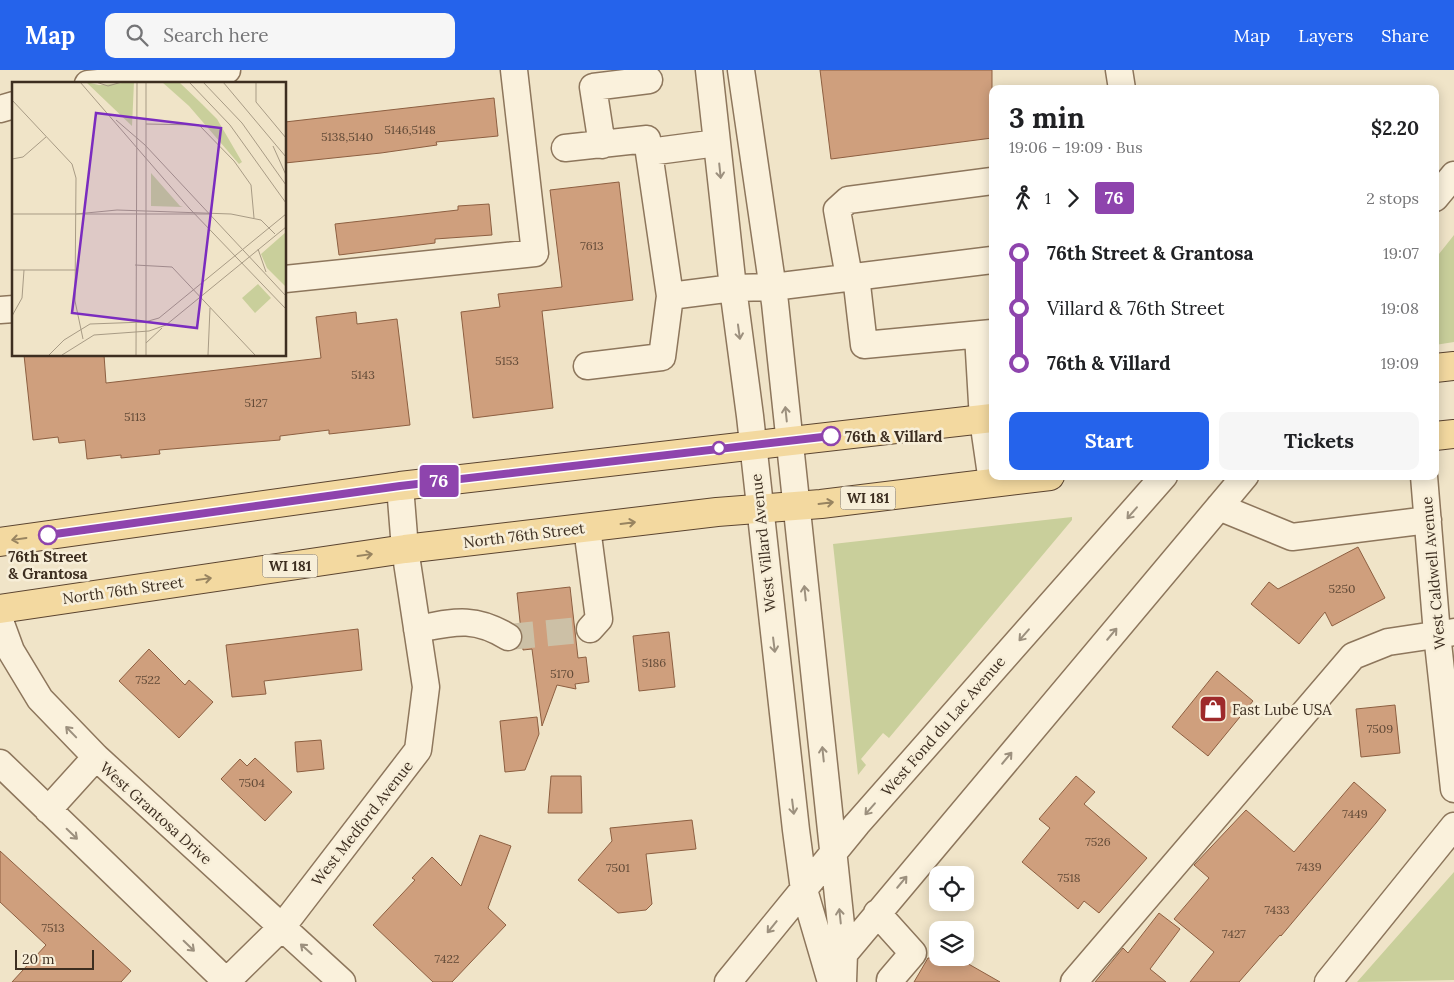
<!DOCTYPE html>
<meta charset="utf-8">
<style>
:root{--surface:#fff;--page:#f6f6f6;--text:#202124;--muted:#757577;--accent:#2563eb}
body{margin:0;font-family:Lora,serif;background:var(--page);color:var(--text);height:100vh;display:flex;flex-direction:column;font-size:19px;white-space:nowrap}
*{box-sizing:border-box;margin:0}
p{font-size:16px;color:var(--muted)}
.icon{flex:none;width:28px;height:28px;fill:none;stroke:currentColor;stroke-width:2;stroke-linecap:round;stroke-linejoin:round}
.map{position:relative;flex:1;overflow:hidden}
.side{position:absolute;left:989px;top:15px;width:450px;height:395px;display:flex;flex-direction:column;background:var(--surface);border-radius:10px;box-shadow:0 2px 12px #0003}
.side>*{flex:none}
.badge{padding:0 10px;border-radius:4px;font-size:18px;line-height:32px}
.tools{position:absolute;left:929px;top:796px;display:grid;gap:10px}
.tools a{display:grid;place-items:center;width:45px;height:45px;border-radius:10px;background:var(--surface);box-shadow:0 2px 12px #0003;font-size:25px}
.scale{position:absolute;left:15px;bottom:12px;width:79px;box-sizing:border-box;padding-left:5px;border:2px solid #3d2e20;border-top:0;font-size:14px;line-height:18px;white-space:nowrap;color:#3d2e20;-webkit-text-stroke:4px #f7eed8;paint-order:stroke}
.map>.badge{position:absolute;translate:-50% -50%;box-shadow:0 0 0 2px #fff}
.legs{display:flex;align-items:center;gap:8px;height:55px;padding:0 20px;font-size:16px}
.legs p{margin-inline-start:auto}
.headline{display:flex;align-items:center;justify-content:space-between;height:85px;padding:0 20px}
h1{font-size:28px;font-weight:700;line-height:38px}
.button{display:flex;gap:10px;margin-top:auto;padding:10px 20px}
.button a{flex:1;height:58px;border-radius:10px;background:var(--accent);color:#fff;font-size:20px;font-weight:700;line-height:58px;text-align:center}
.button a+a{background:var(--page);color:var(--text)}
ul{padding:0 20px;list-style:none}
li{display:flex;align-items:center;gap:18px;height:55px;font-size:19px}
li i{display:grid;place-items:center;width:8px;height:100%;margin:0 6px;background:currentColor}
li i::after{content:'';width:12px;height:12px;margin:-6px;border:4px solid;border-radius:50%;background:var(--surface)}
li p{margin-inline-start:auto}
li:first-child i{background:linear-gradient(#0000 50%,currentColor 0)}
li:last-child i{background:linear-gradient(currentColor 50%,#0000 0)}
header{display:flex;align-items:center;gap:30px;box-sizing:border-box;height:70px;padding:0 25px;background:var(--accent);color:#fff}
header strong{font-size:24px}
nav{display:flex;gap:28px;margin-inline-start:auto;font-size:18px}
.search{width:350px;height:45px;background:var(--page);display:flex;align-items:center;gap:12px;box-sizing:border-box;padding:0 18px;border-radius:10px;color:var(--muted);font-size:19px}
.map>svg:first-child{display:block}
.green{fill:#c9cf9b}
.building{fill:#cf9f7d;stroke:#8d5f41}
.lines{fill:none;stroke-linecap:round;stroke-linejoin:round}
.minor-tunnel{stroke:#ccc0a6;stroke-width:26;stroke-dasharray:26 13;stroke-linecap:butt}
.minor-casing{stroke:#8d765c;stroke-width:29}
.major-casing{stroke:#5b4430;stroke-width:30}
.minor{stroke:#faf1dc;stroke-width:26}
.major{stroke:#f3d9a0;stroke-width:28}
.oneway{stroke:#9c907e}
.oneway2{stroke:#988460}
.line-1-casing{stroke:#fff;stroke-width:11}
.line-1{stroke:#8e44ad;stroke-width:8}
.stop-1-dot{fill:#fff;stroke:#8e44ad;stroke-width:2.5}
.labels{text-anchor:middle;dominant-baseline:central;stroke-width:5;stroke-linejoin:round;paint-order:stroke}
.number-label{font-size:12px;fill:#624a37}
.shield{fill:#f7eed8;stroke:#756857;stroke-width:1}
.shield-label{font-size:14px;font-weight:bold;fill:#3d2e20}
.stop-label{font-size:15px;font-weight:bold;fill:#3d2e20;stroke:#f7eed8;text-anchor:start}
.street-label{font-size:15px;fill:#3d2e20;stroke:#f7eed8}
.poi-label{font-size:15px;fill:#3d2e20;stroke:#f7eed8;text-anchor:start}
.inset-road{fill:none;stroke:#a89b85;stroke-width:1}
.view{fill:#7b2cbf;fill-opacity:0.15;stroke:#7b2cbf;stroke-width:2.5}
.inset-edge{fill:none;stroke:#3d2e20;stroke-width:2.5}
</style>
<header>
<strong>Map</strong>
<div class="search"><svg class="icon" aria-label="search" viewBox="0 0 24 24"><circle cx="10" cy="10" r="6"/><path d="M15 15l6 6"/></svg>Search here</div>
<nav><a>Map</a><a>Layers</a><a>Share</a></nav>
</header>
<div class="map">
<svg width="1454" height="912" viewBox="0 0 1454 912">
<rect width="100%" height="100%" fill="#f0e4c8"/>
<path class="green" d="M1454,165V272L1435,275V189Z
M1072,447V450L889,668L883,663L861,689L866,695L858,705L833,474Z
M1454,802V910L1357,912Z"/>
<path class="building" d="M820,0H992V68L831,89Z
M494,28L498,66L436,72L437,75L381,83L285,93V52Z
M619,112L633,230L542,241L553,338L473,348L461,242L500,237L498,224L562,217L550,120Z
M489,134L492,165L435,169V173L339,185L335,154L458,140V136Z
M356,242L357,254L397,249L410,355L329,364V360L280,366V370L159,380L160,384L121,388V385L87,389L85,370L59,373L58,367L33,370L24,285H104L106,313L321,288L316,247Z
M1358,477L1385,528L1332,556L1325,542L1299,574L1251,534L1269,512L1278,519Z
M570,517L578,588L586,587L589,612L575,614L576,619L557,615L542,656L532,579L523,580L517,523Z
M358,559L362,600L264,611L266,624L232,627L226,575Z
M669,562L675,617L639,621L633,566Z
M149,579L185,615L189,610L213,632L179,668L119,611Z
M1217,601L1253,631L1208,686L1172,657Z
M1395,635L1400,683L1361,687L1356,639Z
M537,647L539,664L525,700L505,702L500,651Z
M321,670L324,699L297,702L295,672Z
M255,688L292,722L265,751L221,709L240,689L247,696Z
M551,706H581L582,743H548Z
M1076,706L1095,722L1084,734L1147,788L1099,843L1084,831L1078,839L1022,792L1050,758L1039,749Z
M1354,712L1386,740L1376,753L1281,866L1280,865L1239,912H1190L1214,882L1174,849L1209,808L1194,795L1246,740L1294,782Z
M692,750L696,779L646,784L652,834L646,840L618,843L578,810L612,771L610,758Z
M480,765L511,776L488,838L506,855L452,912H433L373,855L415,810L412,808L432,787L461,816Z
M0,781L131,901L121,912H12L46,875L0,832Z
M1159,843L1180,859L1150,899L1166,912H1095L1123,878L1128,883Z
M928,888H958L1000,912H914Z"/>
<g class="lines">
<path class="minor-tunnel" d="M508,567L590,559"/>
<defs>
<path id="minor" d="M709,0L733,218L750,346L796,760L804,820L831,912
M741,0L775,233L844,883L843,912
M1119,0L1122,19
M88,14L227,0
M0,39L14,35
M602,75L593,17L649,10
M565,78L647,69L670,226
M649,82L717,73
M1435,128L1454,105
M856,206L864,275L992,263
M849,207L837,140L848,130L992,111
M285,209L535,183L514,0
M0,240L14,239
M978,265L983,350L992,412
M587,296L662,287L670,226L733,218L773,217L992,190
M1424,406L1437,564L1454,719
M1219,437L1292,467L1428,450
M587,458L599,549L590,559
M0,551L11,581L40,629L96,687L342,912
M417,559C454,552 474,546 508,567
M0,693L227,912
M48,740L96,687
M877,843L913,883L890,910
M839,890L1245,406
M226,912L282,857L418,680L426,617L405,479L400,416
M728,912L857,754L1164,406
M1074,912L1353,586L1388,572L1454,562
M1328,912L1454,756"/>
<path id="major" d="M1435,298L1454,296
M1435,366L1454,364
M0,472L400,416L992,348
M0,539L405,479L717,442L821,434L1050,406"/>
</defs>
<use href="#minor" class="minor-casing"/>
<use href="#major" class="major-casing"/>
<use href="#minor" class="minor"/>
<use href="#major" class="major"/>
</g>
<defs><path id="oneway-shaft" d="M-6 0H5M1.5-3L5.5 0L1.5 3" fill="none" stroke-width="1.6" stroke-linecap="round" stroke-linejoin="round" transform="scale(1.25)"/></defs>
<g class="oneway">
<use href="#oneway-shaft" transform="translate(720 101) rotate(84)"/>
<use href="#oneway-shaft" transform="translate(739 262) rotate(82)"/>
<use href="#oneway-shaft" transform="translate(786 344) rotate(-96)"/>
<use href="#oneway-shaft" transform="translate(1132 443) rotate(131)"/>
<use href="#oneway-shaft" transform="translate(805 523) rotate(-96)"/>
<use href="#oneway-shaft" transform="translate(1112 564) rotate(-50)"/>
<use href="#oneway-shaft" transform="translate(1024 565) rotate(131)"/>
<use href="#oneway-shaft" transform="translate(774 575) rotate(83)"/>
<use href="#oneway-shaft" transform="translate(71 662) rotate(-134)"/>
<use href="#oneway-shaft" transform="translate(823 684) rotate(-96)"/>
<use href="#oneway-shaft" transform="translate(1007 688) rotate(-50)"/>
<use href="#oneway-shaft" transform="translate(793 737) rotate(83)"/>
<use href="#oneway-shaft" transform="translate(870 739) rotate(131)"/>
<use href="#oneway-shaft" transform="translate(72 764) rotate(44)"/>
<use href="#oneway-shaft" transform="translate(902 812) rotate(-50)"/>
<use href="#oneway-shaft" transform="translate(840 846) rotate(-96)"/>
<use href="#oneway-shaft" transform="translate(772 857) rotate(129)"/>
<use href="#oneway-shaft" transform="translate(189 876) rotate(44)"/>
<use href="#oneway-shaft" transform="translate(306 879) rotate(-138)"/>
</g>
<g class="oneway2">
<use href="#oneway-shaft" transform="translate(826 433) rotate(-7)"/>
<use href="#oneway-shaft" transform="translate(628 453) rotate(-7)"/>
<use href="#oneway-shaft" transform="translate(19 469) rotate(172)"/>
<use href="#oneway-shaft" transform="translate(365 485) rotate(-8)"/>
<use href="#oneway-shaft" transform="translate(204 509) rotate(-8)"/>
</g>
<g class="lines">
<defs>
<path id="line-1" d="M48,465L400,416L831,366"/>
</defs>
<use href="#line-1" class="line-1-casing"/>
<use href="#line-1" class="line-1"/>
</g>
<defs>
<symbol id="shop-square" viewBox="-11 -11 22 22"><rect x="-9" y="-9" width="18" height="18" rx="4" fill="#9e2a2b" stroke="#f7eed8"/><path d="M-5-2.5h2.3a2.7 3.5 0 0 1 5.4 0H5L5.5 6h-11ZM-1.5-2.5h3a1.5 2.3 0 0 0-3 0Z" fill="#fff"/></symbol>
</defs>
<g fill-rule="evenodd">
<use href="#shop-square" x="1197" y="623" width="32" height="32"/>
</g>
<g class="stop-1-dot">
<circle cx="831" cy="366" r="9"/>
<circle cx="719" cy="378" r="6"/>
<circle cx="48" cy="465" r="9"/>
</g>
<g class="labels">
<g class="number-label">
<text x="410" y="59">5146,5148</text>
<text x="347" y="66">5138,5140</text>
<text x="592" y="175">7613</text>
<text x="507" y="290">5153</text>
<text x="363" y="304">5143</text>
<text x="256" y="332">5127</text>
<text x="135" y="346">5113</text>
<text x="1342" y="518">5250</text>
<text x="654" y="592">5186</text>
<text x="562" y="603">5170</text>
<text x="148" y="609">7522</text>
<text x="1380" y="658">7509</text>
<text x="252" y="712">7504</text>
<text x="1355" y="743">7449</text>
<text x="1098" y="771">7526</text>
<text x="1309" y="796">7439</text>
<text x="618" y="797">7501</text>
<text x="1069" y="807">7518</text>
<text x="1277" y="839">7433</text>
<text x="53" y="857">7513</text>
<text x="1234" y="863">7427</text>
<text x="447" y="888">7422</text>
</g>
<g class="shield">
<rect x="840.5" y="416.5" width="55" height="23" rx="4"/>
<rect x="262.5" y="484.5" width="55" height="23" rx="4"/>
</g>
<g class="shield-label">
<text x="868" y="428">WI 181</text>
<text x="290" y="496">WI 181</text>
</g>
<g class="stop-label">
<text x="845" y="366">76th &amp; Villard</text>
<text x="48" y="486" text-anchor="middle">76th Street<tspan x="48" dy="17">&amp; Grantosa</tspan></text>
</g>
<g class="street-label">
<text transform="translate(524 465) rotate(-7)">North 76th Street</text>
<text transform="translate(763 473) rotate(-96)">West Villard Avenue</text>
<text transform="translate(1433 503) rotate(-95)">West Caldwell Avenue</text>
<text transform="translate(123 520) rotate(-8)">North 76th Street</text>
<text transform="translate(943 656) rotate(-49)">West Fond du Lac Avenue</text>
<text transform="translate(156 743) rotate(42)">West Grantosa Drive</text>
<text transform="translate(362 753) rotate(-52)">West Medford Avenue</text>
</g>
<g class="poi-label">
<text x="1232" y="639">Fast Lube USA</text>
</g>
</g>
<g transform="translate(12 12)">
<rect width="274" height="274" fill="#f0e4c8"/>
<path d="M74,0L87,3L122,0L120,44ZM150,0H167L190,22L205,37L230,80L227,82L177,24ZM139,91L168,124L171,125L139,124ZM274,150V205L255,186L249,172ZM246,202L259,216L243,231L230,216Z" fill="#c9cf9b"/>
<path class="inset-road" d="M68,0L177,126L274,227M84,0L96,4L110,0M177,0L218,43L274,121M191,0L230,41L274,103M211,0L274,75M244,0V20L274,56M0,18L60,82L64,96L63,219L71,257M104,38L133,63L274,214M134,42L187,43L222,79L239,103L242,136M261,64L274,93M0,77L11,75L34,55M0,132H197M64,132L105,128L219,132L249,138L263,152M246,167L254,190M123,183L160,185L243,273M0,188H64M0,234L10,216L12,188M134,261L150,246M37,273L52,258L78,242L133,240L147,236L274,132M50,273L82,253L137,249L154,243L274,145M124,273L125,0M134,273V0M196,273L198,226"/>
<path class="view" d="M84,31L209,46L185,246L60,231Z"/>
<rect width="274" height="274" class="inset-edge"/>
</g>
</svg>
<div class="tools">
<a><svg class="icon" aria-label="locate" viewBox="0 0 24 24"><circle cx="12" cy="12" r="6"/><path d="M12 2v4M12 18v4M2 12h4M18 12h4"/></svg></a>
<a><svg class="icon" aria-label="layers" viewBox="0 0 24 24"><path d="M12 4l9 5-9 5-9-5zM3 14l9 5 9-5"/></svg></a>
</div>
<div class="scale">20 m</div>
<b class="badge" style="left:439px;top:411px;background:#8e44ad;color:#fff">76</b>
<section class="side">
<div class="headline"><div><h1>3 min</h1><p>19:06 – 19:09 · Bus</p></div><b>$2.20</b></div>
<div class="legs"><svg class="icon" aria-label="walk" viewBox="0 0 24 24"><circle cx="13" cy="4" r="2"/><path d="M13 8l-2 6 4 7M11 14l-3 7M7 12l3-4h3l4 4"/></svg>1<svg class="icon" aria-label="forward" viewBox="0 0 24 24"><path d="M9 5l7 7-7 7"/></svg><b class="badge" style="background:#8e44ad;color:#fff">76</b><p>2 stops</p></div>
<ul>
<li><i style="color:#8e44ad"></i><b>76th Street &amp; Grantosa</b><p>19:07</p></li>
<li><i style="color:#8e44ad"></i><span>Villard &amp; 76th Street</span><p>19:08</p></li>
<li><i style="color:#8e44ad"></i><b>76th &amp; Villard</b><p>19:09</p></li>
</ul>
<div class="button"><a>Start</a><a>Tickets</a></div>
</section>
</div>
